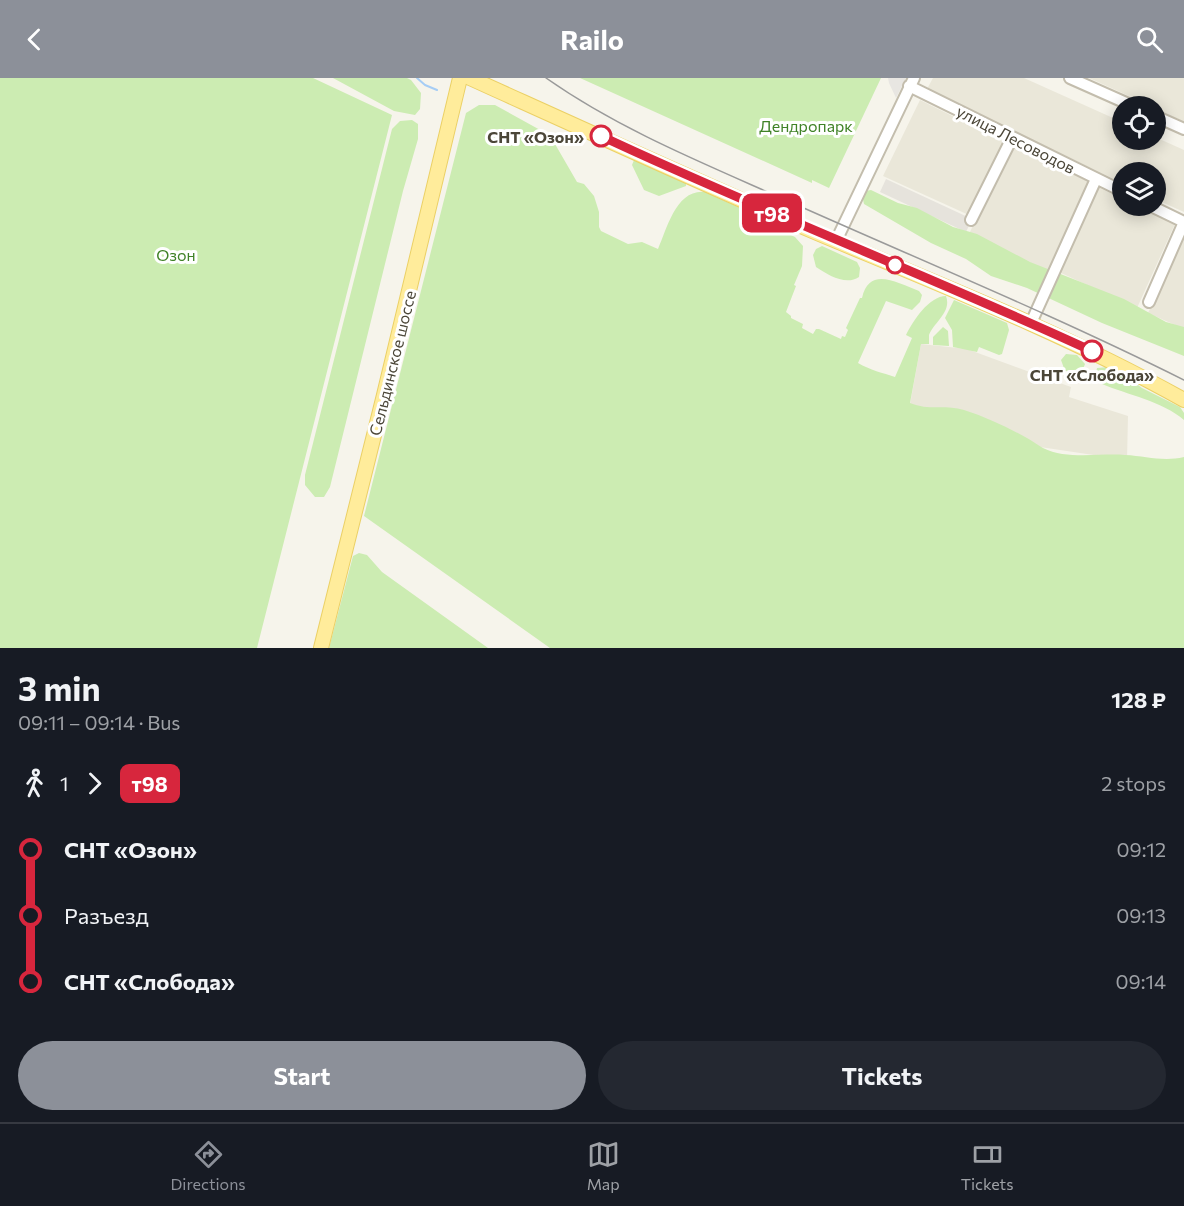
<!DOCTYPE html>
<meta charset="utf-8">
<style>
:root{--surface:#171b24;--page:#242831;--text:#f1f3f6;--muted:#9ea1a6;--line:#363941;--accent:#8c9099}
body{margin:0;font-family:Commissioner,sans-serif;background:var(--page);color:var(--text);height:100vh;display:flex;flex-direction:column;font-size:22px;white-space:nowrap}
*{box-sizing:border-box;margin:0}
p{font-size:20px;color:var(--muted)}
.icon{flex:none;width:33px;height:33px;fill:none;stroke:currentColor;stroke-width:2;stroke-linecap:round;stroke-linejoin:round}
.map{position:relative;height:570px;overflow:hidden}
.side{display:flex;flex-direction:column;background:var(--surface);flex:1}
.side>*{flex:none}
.badge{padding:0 12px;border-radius:9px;font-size:21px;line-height:39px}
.controls{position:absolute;left:1112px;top:18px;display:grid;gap:12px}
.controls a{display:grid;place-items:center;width:54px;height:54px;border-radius:50%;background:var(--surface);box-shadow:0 3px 15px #0003;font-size:30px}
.map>.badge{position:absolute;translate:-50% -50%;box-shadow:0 0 0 3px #fff}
.legs{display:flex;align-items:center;gap:9px;height:66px;padding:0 18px;font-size:20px}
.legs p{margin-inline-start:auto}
.summary{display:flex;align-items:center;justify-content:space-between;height:102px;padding:0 18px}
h1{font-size:33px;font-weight:700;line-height:45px}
.primary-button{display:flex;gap:12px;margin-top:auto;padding:12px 18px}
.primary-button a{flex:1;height:69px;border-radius:36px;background:var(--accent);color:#fff;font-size:24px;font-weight:700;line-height:69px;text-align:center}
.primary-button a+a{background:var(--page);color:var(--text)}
ul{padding:0 18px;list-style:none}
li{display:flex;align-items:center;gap:21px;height:66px;font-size:22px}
li i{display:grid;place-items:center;width:9px;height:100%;margin:0 8px;background:currentColor}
li i::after{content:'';width:15px;height:15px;margin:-8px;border:4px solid;border-radius:50%;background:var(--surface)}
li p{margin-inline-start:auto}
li:first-child i{background:linear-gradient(#0000 50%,currentColor 0)}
li:last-child i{background:linear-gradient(currentColor 50%,#0000 0)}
header{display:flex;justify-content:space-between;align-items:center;height:78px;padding:0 18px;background:var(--accent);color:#fff;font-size:27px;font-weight:700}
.menu{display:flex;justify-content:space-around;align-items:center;height:84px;border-top:2px solid var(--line);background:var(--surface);font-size:16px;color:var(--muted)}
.menu a{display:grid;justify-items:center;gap:3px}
.menu .selected{color:var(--accent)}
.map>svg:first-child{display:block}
.residential{fill:#eae7d9}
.industrial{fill:#e6e3dc}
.green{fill:#ccecb2}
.parking{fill:#e8e6e2}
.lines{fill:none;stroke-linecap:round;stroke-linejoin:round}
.stream{stroke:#a6cdf5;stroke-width:2}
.minor-casing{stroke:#c3bdad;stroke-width:14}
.major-casing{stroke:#ebd065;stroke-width:16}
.minor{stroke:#fff;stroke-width:10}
.major{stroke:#ffec9b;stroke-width:14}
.tram{stroke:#9a9a9a;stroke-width:1.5}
.line-1-casing{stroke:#fff;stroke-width:14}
.line-1{stroke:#d7263d;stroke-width:9}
.stop-1-dot{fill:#fff;stroke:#d7263d;stroke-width:3}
.labels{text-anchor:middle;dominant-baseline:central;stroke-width:6;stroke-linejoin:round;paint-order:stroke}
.park-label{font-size:16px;fill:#408227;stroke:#fff}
.stop-label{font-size:16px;font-weight:bold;fill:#4b4638;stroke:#fff;text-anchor:end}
.street-label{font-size:16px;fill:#4b4638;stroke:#fff}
</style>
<header><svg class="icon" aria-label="back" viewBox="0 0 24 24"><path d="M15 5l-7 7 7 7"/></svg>Railo<svg class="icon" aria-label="search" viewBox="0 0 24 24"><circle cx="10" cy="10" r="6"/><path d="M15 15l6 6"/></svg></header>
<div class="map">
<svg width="1184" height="570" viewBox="0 0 1184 570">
<rect width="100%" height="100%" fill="#f6f4eb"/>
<path class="residential" d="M933,0H1024L1122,44V62H1155V59L1184,72V134L1155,121V94H1122V105L927,11Z
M1089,0H1184V44L1155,30V28H1151Z
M920,22L1007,65L971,138L883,98Z
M1011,67L1091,105L1050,194L969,156Z
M1096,108L1122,121V128H1136L1175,146L1137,230L1059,194Z
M1184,155V251L1148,235Z
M921,266L967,271L1071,309L1069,319L1128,338L1127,382L1040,369L909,332Z"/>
<path class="industrial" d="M886,101L972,141L966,154L880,114Z"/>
<path class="green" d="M0,0H313L392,37L257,570H0Z
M333,0H407L411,2L421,15L420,31L415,37L394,33Z
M580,0H881L829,110L812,102V105Z
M479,27H495L542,53L555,66L577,104L584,106L594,118L599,134V149L601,153L628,166L642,164L658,171C667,151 676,111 705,114L756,137L770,147L795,159L803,168L802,188L794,207L796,208L786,234L791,238V240L803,246L802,250L813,256L816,251H819L841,261L842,258L845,259L848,252L846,250L860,220H862C869,188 896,204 919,213L922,217L920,224L912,232L886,223L858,285C870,292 883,295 895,299L912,260L906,257C913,243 929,218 946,218C952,234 934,244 929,257C929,258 929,265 929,266H921L910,325C929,333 944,326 964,332C986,339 1007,349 1027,360C1033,363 1037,367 1043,370C1067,382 1099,375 1125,377C1146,378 1163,384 1184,379V570H550L364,438L466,35Z
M412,42L418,46V61L403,113L330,409L324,419H315L305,407V397L392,51L400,43Z
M634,82L686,105V108L659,118L644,112L632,87Z
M871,112L898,125L917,130L953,149L977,156L1030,184L1124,221L1166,244L1184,249V278L1102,245L1027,210L991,198L966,181L931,165L864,126L862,117L865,113Z
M822,168L857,184L860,190L859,199C846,208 828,197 816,189L813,177L816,171Z
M954,222L1007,245L1009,252L1002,276L999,277L979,269L977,274L953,269L952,252L945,240Z
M943,249L948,253L949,268L933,267V259Z
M1066,276L1077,277L1085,286L1083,291L1065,293L1061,282Z
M1109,289L1123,296L1142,310L1180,329L1184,335V342C1162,323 1128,317 1102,306L1095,300L1097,290Z
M359,475L367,477L382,494L488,570H329L353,478Z"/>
<path class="parking" d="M888,0H906L896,20L889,5Z"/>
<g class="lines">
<path class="stream" d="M417,0L425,7L437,12"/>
<defs>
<path id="minor" d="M1070,0L1133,28
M909,8L1122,113
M1155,38L1184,51
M1151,128L1184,144
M971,142L1012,60
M836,163L914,0
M1149,224L1184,144
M1031,245L1096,101"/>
<path id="major" d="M470,0C585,52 701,105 817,155C941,207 1066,256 1184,322
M321,570L384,317L460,0"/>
</defs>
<use href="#minor" class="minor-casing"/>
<use href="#major" class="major-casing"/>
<use href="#minor" class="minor"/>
<use href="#major" class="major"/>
<path class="tram" d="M546,0C620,52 705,86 788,123C920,182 1054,237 1184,302"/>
</g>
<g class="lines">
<defs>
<path id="line-1" d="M601,58C763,134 930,198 1092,273"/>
</defs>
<use href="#line-1" class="line-1-casing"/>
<use href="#line-1" class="line-1"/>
</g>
<g class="stop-1-dot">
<circle cx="601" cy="58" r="10"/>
<circle cx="895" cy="187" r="8"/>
<circle cx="1092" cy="273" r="10"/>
</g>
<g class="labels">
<g class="park-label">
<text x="806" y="47">Дендропарк</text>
<text x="176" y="176">Озон</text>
</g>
<g class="stop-label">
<text x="584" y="58">СНТ «Озон»</text>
<text x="1092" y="296" text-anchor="middle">СНТ «Слобода»</text>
</g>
<g class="street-label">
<text transform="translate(1016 61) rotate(27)">улица Лесоводов</text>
<text transform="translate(392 285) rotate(-76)">Сельдинское шоссе</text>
</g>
</g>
</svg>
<div class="controls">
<a><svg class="icon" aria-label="locate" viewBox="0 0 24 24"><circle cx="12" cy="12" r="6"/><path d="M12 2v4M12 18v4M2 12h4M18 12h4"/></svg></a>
<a><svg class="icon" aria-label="layers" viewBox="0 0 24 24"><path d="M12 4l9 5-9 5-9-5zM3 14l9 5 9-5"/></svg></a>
</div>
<b class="badge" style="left:772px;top:135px;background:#d7263d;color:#fff">т98</b>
</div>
<section class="side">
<div class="summary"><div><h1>3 min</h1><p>09:11 – 09:14 · Bus</p></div><b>128 ₽</b></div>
<div class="legs"><svg class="icon" aria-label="walk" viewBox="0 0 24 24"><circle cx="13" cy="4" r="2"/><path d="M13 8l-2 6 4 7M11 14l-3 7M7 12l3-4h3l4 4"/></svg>1<svg class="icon" aria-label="forward" viewBox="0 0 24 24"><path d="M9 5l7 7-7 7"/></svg><b class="badge" style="background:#d7263d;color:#fff">т98</b><p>2 stops</p></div>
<ul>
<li><i style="color:#d7263d"></i><b>СНТ «Озон»</b><p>09:12</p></li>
<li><i style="color:#d7263d"></i><span>Разъезд</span><p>09:13</p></li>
<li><i style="color:#d7263d"></i><b>СНТ «Слобода»</b><p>09:14</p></li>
</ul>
<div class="primary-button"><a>Start</a><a>Tickets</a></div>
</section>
<nav class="menu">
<a class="selected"><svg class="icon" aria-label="directions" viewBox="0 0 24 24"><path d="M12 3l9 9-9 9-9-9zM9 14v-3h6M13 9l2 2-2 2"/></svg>Directions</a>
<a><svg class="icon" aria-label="map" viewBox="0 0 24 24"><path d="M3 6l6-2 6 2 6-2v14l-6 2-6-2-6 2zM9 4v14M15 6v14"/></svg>Map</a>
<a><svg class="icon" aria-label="tickets" viewBox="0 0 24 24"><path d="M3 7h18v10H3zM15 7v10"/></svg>Tickets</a>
</nav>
